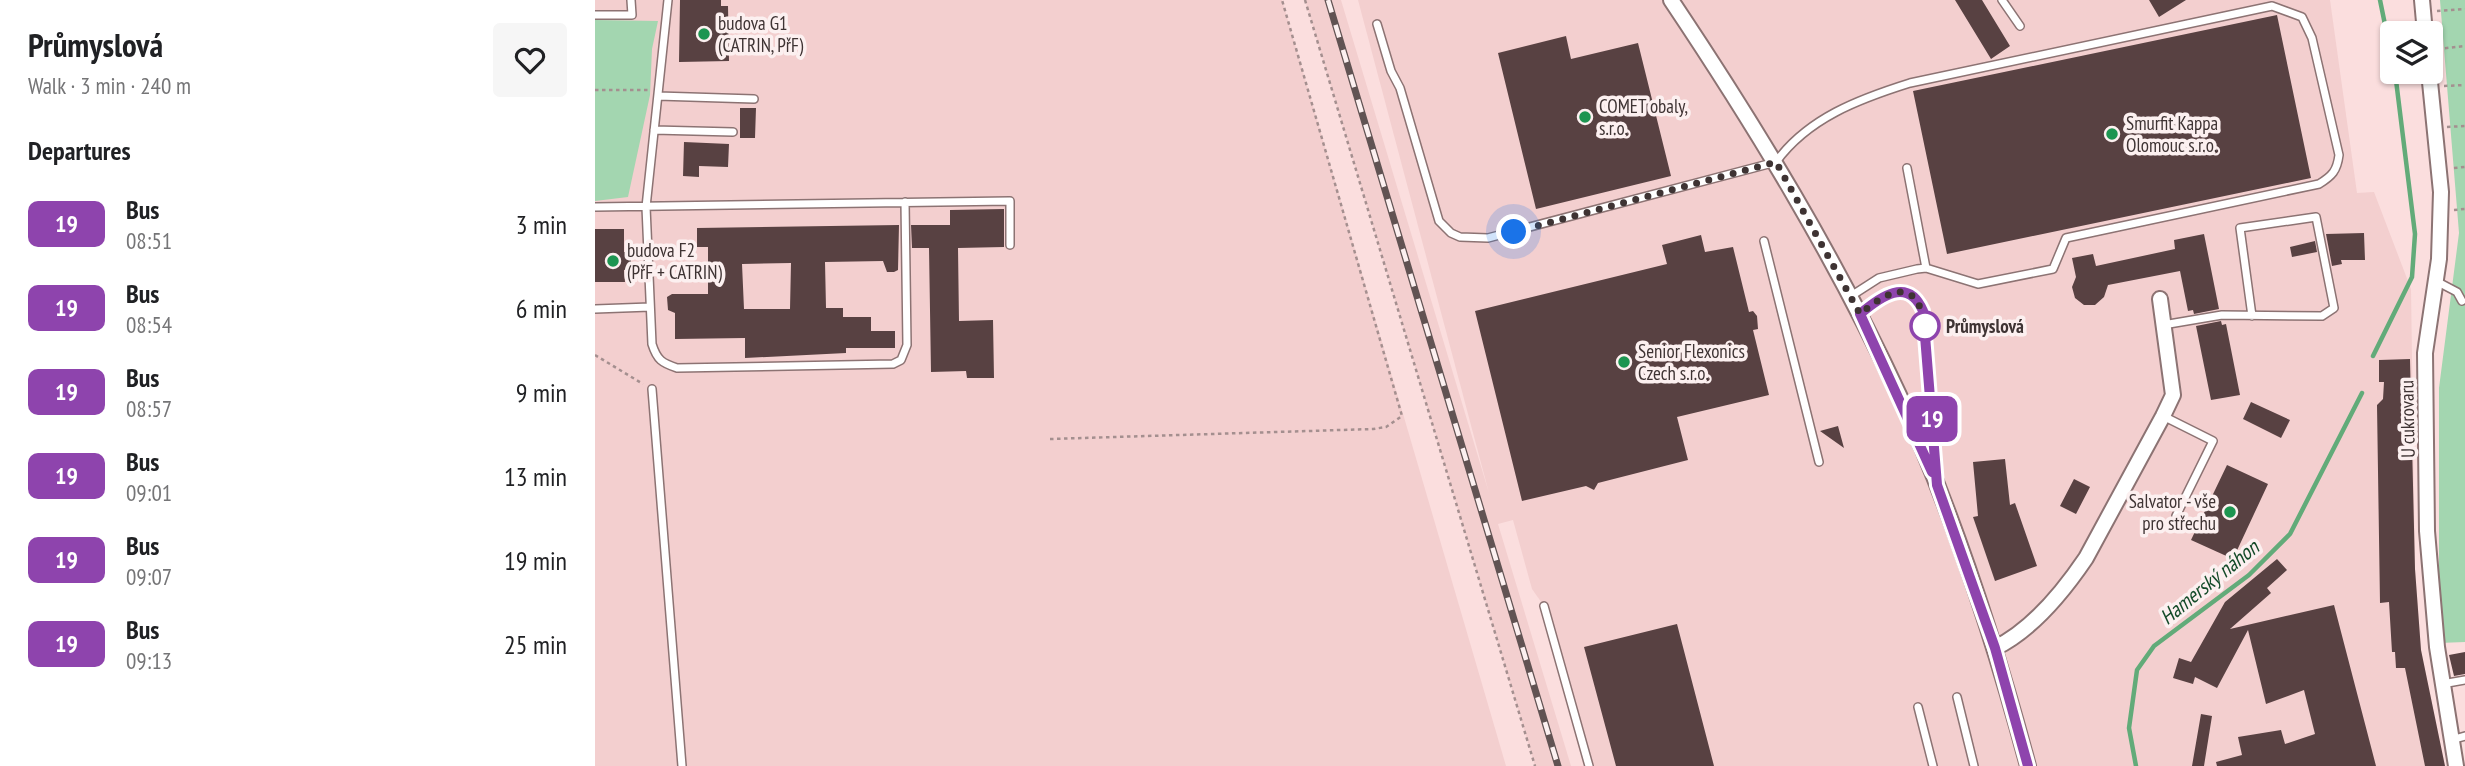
<!DOCTYPE html>
<meta charset="utf-8">
<style>
:root{--surface:#fff;--page:#f6f6f6;--text:#202124;--muted:#757577}
body{margin:0;font-family:"PT Sans Narrow",sans-serif;background:var(--page);color:var(--text);height:100vh;display:flex;flex-direction:column;font-size:26px;white-space:nowrap}
*{box-sizing:border-box;margin:0}
p{font-size:23px;color:var(--muted)}
.icon{flex:none;width:38px;height:38px;fill:none;stroke:currentColor;stroke-width:2;stroke-linecap:round;stroke-linejoin:round}
.map{position:relative;flex:1;overflow:hidden}
.details{display:flex;flex-direction:column;background:var(--surface);width:595px}
.details>*{flex:none}
.badge{padding:0 14px;border-radius:10px;font-size:24px;line-height:46px}
.buttons{position:absolute;left:1785px;top:21px;display:grid;gap:14px}
.buttons a{display:grid;place-items:center;width:63px;height:63px;border-radius:7px;background:var(--surface);box-shadow:0 2px 5px #0004;font-size:35px}
.you{position:absolute;width:35px;height:35px;margin:-18px;border:5px solid #fff;border-radius:50%;background:#1a73e8;box-shadow:0 0 0 10px #1a73e833}
.map>.badge{position:absolute;translate:-50% -50%;box-shadow:0 0 0 4px #fff}
h2{padding:0 28px;font-size:26px;line-height:63px}
.round{display:grid;place-items:center;flex:none;width:74px;height:74px;border-radius:7px;background:var(--page)}
.headline{display:flex;align-items:center;justify-content:space-between;height:119px;padding:0 28px}
h1{font-size:33px;font-weight:600;line-height:52px}
ul{padding:0;list-style:none}
li{display:flex;align-items:center;gap:21px;height:84px;padding:0 28px}
li div{flex:1}
li b{display:block;font-size:26px}
li em{font-style:normal}
li .badge{min-width:77px;font-weight:700;text-align:center}
main{display:flex;flex:1;min-height:0}
.map>svg:first-child{display:block}
.built{fill:#f3cfcf}
.green{fill:#a3d6b0}
.lines{fill:none;stroke-linecap:round;stroke-linejoin:round}
.stream{stroke:#62ab79;stroke-width:4.5}
.building{fill:#584142;fill-rule:evenodd}
.lane-casing{stroke:#8c7373;stroke-width:10}
.street-casing{stroke:#8c7373;stroke-width:18}
.path{stroke:#a48f8f;stroke-width:2.5;stroke-dasharray:3.5 3.5;stroke-linecap:butt}
.lane{stroke:#fff;stroke-width:7}
.street{stroke:#fff;stroke-width:14}
.rail-casing{stroke:#615353;stroke-width:7}
.rail{stroke:#fcf0f0;stroke-width:4.5;stroke-dasharray:13;stroke-linecap:butt}
.line-casing{stroke:#fff;stroke-width:16}
.line{stroke:#8e44ad;stroke-width:10}
.walk{stroke:#3e3333;stroke-width:7;stroke-dasharray:0 12.6}
.poi-dot{fill:#1d9551;stroke:#fcf0f0;stroke-width:2.5}
.stop-dot{fill:#fff;stroke:#8e44ad;stroke-width:3.5}
.labels{text-anchor:middle;dominant-baseline:central;stroke-width:7;stroke-linejoin:round;paint-order:stroke}
.poi-label{font-size:19px;fill:#3e3333;stroke:#fcf0f0;text-anchor:start}
.stop-label{font-size:19px;font-weight:bold;fill:#3e3333;stroke:#fcf0f0;text-anchor:start}
.street-label{font-size:19px;fill:#3e3333;stroke:#fcf0f0}
.water-label{font-size:21px;font-style:italic;fill:#144b29;stroke:#fcf0f0}
</style>
<main>
<section class="details">
<div class="headline"><div><h1>Průmyslová</h1><p>Walk · 3 min · 240 m</p></div><a class="round"><svg class="icon" aria-label="heart" viewBox="0 0 24 24"><path d="M12 20l-8-8c-3-5 5-10 8-4 3-6 11-1 8 4z"/></svg></a></div>
<h2>Departures</h2>
<ul>
<li><span class="badge" style="background:#8e44ad;color:#fff">19</span><div><b>Bus</b><p>08:51</p></div><em>3 min</em></li>
<li><span class="badge" style="background:#8e44ad;color:#fff">19</span><div><b>Bus</b><p>08:54</p></div><em>6 min</em></li>
<li><span class="badge" style="background:#8e44ad;color:#fff">19</span><div><b>Bus</b><p>08:57</p></div><em>9 min</em></li>
<li><span class="badge" style="background:#8e44ad;color:#fff">19</span><div><b>Bus</b><p>09:01</p></div><em>13 min</em></li>
<li><span class="badge" style="background:#8e44ad;color:#fff">19</span><div><b>Bus</b><p>09:07</p></div><em>19 min</em></li>
<li><span class="badge" style="background:#8e44ad;color:#fff">19</span><div><b>Bus</b><p>09:13</p></div><em>25 min</em></li>
</ul>
</section>
<div class="map">
<svg width="1870" height="766" viewBox="0 0 1870 766">
<rect width="100%" height="100%" fill="#fbdede"/>
<path class="built" d="M0,0H687L911,766H0Z
M710,0H746L894,493L763,0H1735L1762,193L1779,192L1816,289L1820,569L1826,650L1850,766H994L949,606L937,589L918,520L903,524L976,766H940Z"/>
<path class="green" d="M1845,0H1870V642L1844,643V388L1864,233Z
M0,20L63,21L57,49L55,95L33,197L0,201Z"/>
<g class="lines">
<path class="stream" d="M1785,0L1797,59
M1778,356L1817,277L1820,234L1800,72
M1541,766L1534,728L1542,670L1559,646L1654,575L1695,534L1767,393"/>
</g>
<path class="building" d="M85,0H126V6H133L134,61L84,62Z
M1360,0H1387L1415,46L1396,59Z
M1554,0H1591L1564,17Z
M1682,15L1716,178L1352,254L1318,91Z
M971,36L976,59L1043,43L1076,176L941,209L903,53Z
M145,108H161L160,138H145Z
M89,142L134,144L133,167L104,166V177L88,176Z
M409,209V247L363,248L364,321L398,320L399,378H372L371,371L336,372L334,248H317L316,225H355V210Z
M304,225L303,270L299,272H292L288,261L230,262L231,308H248V317H276V331H300V348H251V353L150,358V338L80,339V313L73,310L72,297L77,294H113V247H102V228ZM196,263L195,309H149L147,264Z
M0,229H29V252H36V270H29L30,282H0Z
M1769,233L1770,260H1746L1747,264L1737,266L1731,234Z
M1609,234L1624,309L1599,314L1598,310L1593,311L1585,271L1513,285L1509,297L1500,305H1489L1480,298L1477,287L1481,277L1477,258L1498,254L1501,266L1580,249L1579,240Z
M1106,235L1110,252L1138,247L1154,312L1158,311L1162,316L1163,329L1158,330L1174,395L1082,417L1093,460L1003,483L999,490L991,486L927,501L880,311L1072,264L1067,245Z
M1720,241L1722,252L1697,257L1695,247Z
M1626,321L1627,325L1631,324L1645,395L1616,400L1601,326Z
M1815,359L1820,569L1826,650L1850,766H1830L1810,668H1801L1800,652H1797L1794,602L1785,603L1782,405L1788,399L1789,382H1784V360Z
M1656,402L1695,420L1686,438L1648,419Z
M1243,426L1249,448L1225,431Z
M1410,459L1415,505L1420,503L1442,566L1400,581L1378,517L1383,516L1378,462Z
M1632,465L1673,484L1638,559L1596,540Z
M1479,479L1495,487L1481,514L1465,506Z
M1682,559L1692,570L1672,588L1676,593L1635,629L1739,605L1781,766H1622L1621,762L1647,755L1643,737L1686,730L1690,744L1720,734L1709,690L1671,704L1653,630L1622,688L1600,677L1598,684L1578,678L1584,658L1596,662L1630,602Z
M1082,624L1119,766H1021L989,647Z
M1870,652V674L1859,676L1854,655Z
M1606,714L1617,716L1609,766H1597Z"/>
<g class="lines">
<defs>
<path id="lane" d="M73,0L51,207L57,344C62,360 67,363 82,368L298,364L306,360L312,345L310,202
M1407,0L1425,26
M0,15H37L36,0
M782,24L796,71L805,88L844,221L856,233L865,237L893,238L1181,162C1213,118 1264,99 1315,83L1677,6L1707,17L1717,38L1744,155C1742,171 1737,176 1724,184L1471,238L1458,269L1383,284L1331,268L1322,269L1284,278L1256,296
M63,96L159,99
M59,130L138,132
M1312,168L1331,268
M0,207L415,201V245
M1169,241L1224,462
M1841,281L1862,292L1867,301
M0,309L55,307
M1265,314C1285,297 1314,276 1328,311L1341,468
M1568,325L1627,315L1727,316L1739,308L1721,217L1645,228L1657,316
M57,389L87,766
M1568,416L1618,441L1581,516
M949,606L994,766
M1847,684L1870,680
M1362,697L1379,766
M1323,707L1338,766
M1856,740L1870,736"/>
<path id="street" d="M1076,0C1161,127 1240,257 1304,395C1359,514 1399,639 1433,766
M1827,0L1830,33
M1834,72L1846,192L1844,259L1830,353L1832,531L1842,647L1861,766
M1400,648C1437,630 1468,592 1491,558L1568,416L1578,395L1565,299"/>
</defs>
<use href="#lane" class="lane-casing"/>
<use href="#street" class="street-casing"/>
<path class="path" d="M710,0L940,766
M1842,11L1870,9
M1843,49L1870,46
M1849,86L1870,85
M0,90H54
M1852,127L1870,126
M1859,168L1870,167
M1859,210L1870,209
M0,355L48,384
M455,439L778,429L791,427L807,416L687,0"/>
<use href="#lane" class="lane"/>
<use href="#street" class="street"/>
<defs>
<path id="rail" d="M733,0L963,766"/>
</defs>
<use href="#rail" class="rail-casing"/>
<use href="#rail" class="rail"/>
</g>
<g class="lines">
<defs>
<path id="line" d="M1337,472L1265,314C1285,297 1313,276 1328,311L1342,485L1400,648L1433,766"/>
</defs>
<use href="#line" class="line-casing"/>
<use href="#line" class="line"/>
<path class="walk" d="M919,232L1181,162L1265,314C1296,288 1322,277 1330,326"/>
</g>
<g class="poi-dot">
<circle cx="109" cy="34" r="7"/>
<circle cx="990" cy="117" r="7"/>
<circle cx="1517" cy="134" r="7"/>
<circle cx="18" cy="261" r="7"/>
<circle cx="1029" cy="362" r="7"/>
<circle cx="1635" cy="512" r="7"/>
</g>
<circle class="stop-dot" cx="1330" cy="326" r="14"/>
<g class="labels">
<g class="poi-label">
<text x="123" y="23">budova G1<tspan x="123" dy="22">(CATRIN, PřF)</tspan></text>
<text x="1004" y="106">COMET obaly,<tspan x="1004" dy="22">s.r.o.</tspan></text>
<text x="1531" y="123">Smurfit Kappa<tspan x="1531" dy="22">Olomouc s.r.o.</tspan></text>
<text x="32" y="250">budova F2<tspan x="32" dy="22">(PřF + CATRIN)</tspan></text>
<text x="1043" y="351">Senior Flexonics<tspan x="1043" dy="22">Czech s.r.o.</tspan></text>
<text x="1621" y="501" text-anchor="end">Salvator - vše<tspan x="1621" dy="22">pro střechu</tspan></text>
</g>
<g class="stop-label">
<text x="1351" y="326">Průmyslová</text>
</g>
<g class="street-label">
<text transform="translate(1812 419) rotate(-91)">U cukrovaru</text>
</g>
<g class="water-label">
<text transform="translate(1614 582) rotate(-39)">Hamerský náhon</text>
</g>
</g>
</svg>
<div class="buttons">
<a><svg class="icon" aria-label="layers" viewBox="0 0 24 24"><path d="M12 4l9 5-9 5-9-5zM3 14l9 5 9-5"/></svg></a>
</div>
<div class="you" style="left:919px;top:232px"></div>
<b class="badge" style="left:1337px;top:419px;background:#8e44ad;color:#fff">19</b>
</div>
</main>
